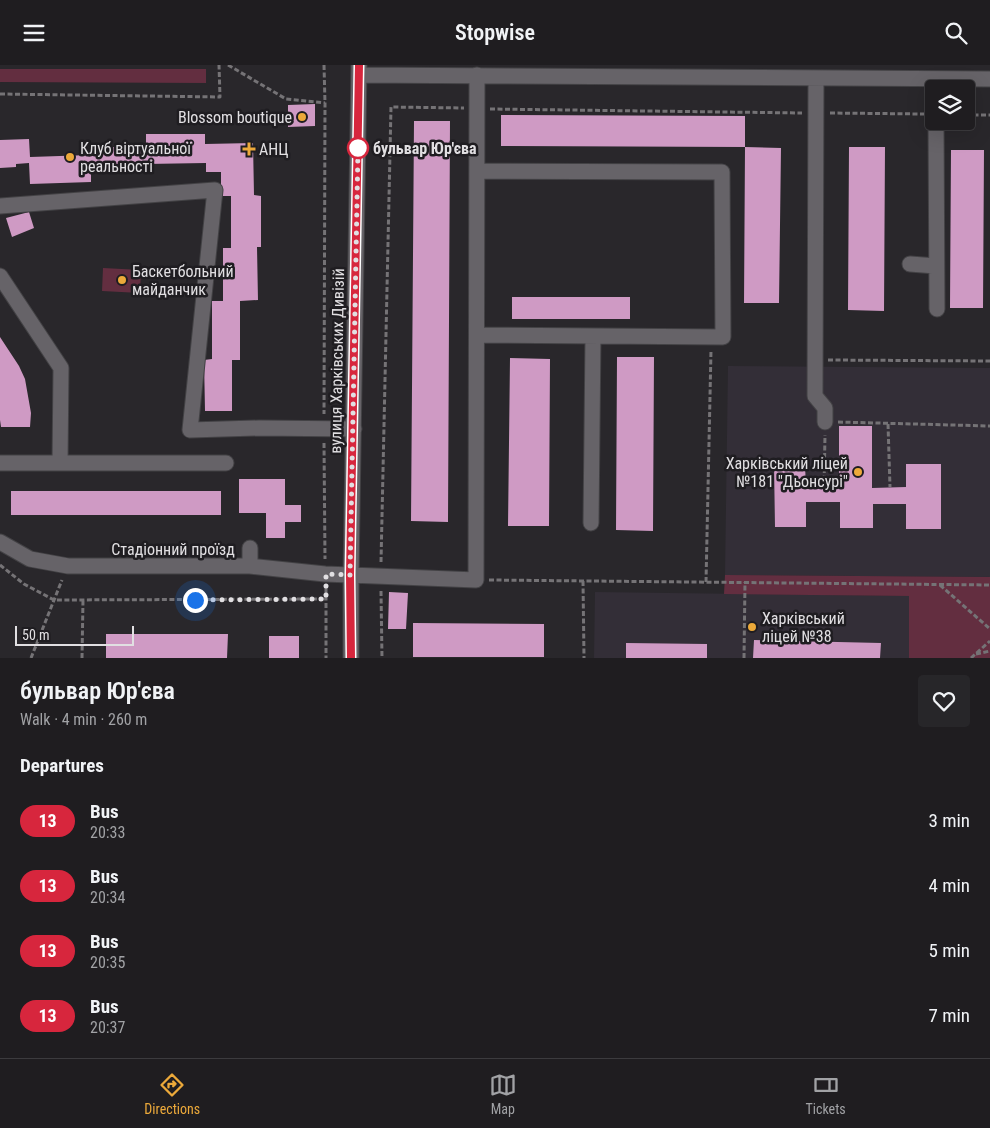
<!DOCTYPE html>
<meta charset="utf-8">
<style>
:root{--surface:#1f1d20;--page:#272629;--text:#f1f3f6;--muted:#a1a2a5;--line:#3c3b3e;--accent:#eca93a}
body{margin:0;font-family:"Roboto Condensed",sans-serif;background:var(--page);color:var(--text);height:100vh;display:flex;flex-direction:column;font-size:19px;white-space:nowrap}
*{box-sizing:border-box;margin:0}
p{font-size:16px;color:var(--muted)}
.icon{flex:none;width:28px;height:28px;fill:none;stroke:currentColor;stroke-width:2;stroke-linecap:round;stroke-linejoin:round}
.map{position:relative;height:593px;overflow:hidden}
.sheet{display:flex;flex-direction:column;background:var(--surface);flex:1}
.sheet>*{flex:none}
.badge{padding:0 10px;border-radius:16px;font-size:18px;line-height:32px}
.controls{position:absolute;left:925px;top:15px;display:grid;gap:10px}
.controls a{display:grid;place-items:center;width:50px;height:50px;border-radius:5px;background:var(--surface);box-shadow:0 5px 20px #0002,0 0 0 1px var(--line);font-size:25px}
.scale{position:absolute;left:15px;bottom:12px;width:119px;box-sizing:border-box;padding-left:5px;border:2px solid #e1dfe2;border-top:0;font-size:14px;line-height:18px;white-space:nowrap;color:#e1dfe2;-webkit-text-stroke:4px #1f1d21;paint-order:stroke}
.you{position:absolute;width:25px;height:25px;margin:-12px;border:4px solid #fff;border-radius:50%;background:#1a73e8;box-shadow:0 0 0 8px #1a73e833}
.map>.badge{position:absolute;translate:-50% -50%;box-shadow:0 0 0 2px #fff}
h2{padding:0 20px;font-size:19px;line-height:45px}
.round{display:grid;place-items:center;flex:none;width:52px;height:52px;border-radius:5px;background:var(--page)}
.head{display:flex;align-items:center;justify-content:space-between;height:85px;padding:0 20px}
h1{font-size:24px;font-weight:600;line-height:38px}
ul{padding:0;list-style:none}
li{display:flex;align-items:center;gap:15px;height:65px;padding:0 20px}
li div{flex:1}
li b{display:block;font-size:19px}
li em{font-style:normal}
li .badge{min-width:55px;font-weight:700;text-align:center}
header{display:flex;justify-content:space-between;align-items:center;height:65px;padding:0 20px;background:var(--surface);font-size:22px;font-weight:600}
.dock{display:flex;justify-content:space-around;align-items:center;height:70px;border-top:1px solid var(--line);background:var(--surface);font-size:14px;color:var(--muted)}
.dock a{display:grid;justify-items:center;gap:2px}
.dock .selected{color:var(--accent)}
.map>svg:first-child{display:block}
.built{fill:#332e37}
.green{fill:#632e40}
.building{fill:#cf9ac4}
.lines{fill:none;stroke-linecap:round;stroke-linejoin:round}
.minor-casing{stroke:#434245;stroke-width:17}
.path{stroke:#757376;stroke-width:3;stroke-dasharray:5 2.5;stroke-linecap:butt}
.minor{stroke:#666368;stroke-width:15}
.line-casing{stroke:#fff;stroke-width:11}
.line{stroke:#d7263d;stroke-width:8}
.walk{stroke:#e1dfe2;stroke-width:5;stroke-dasharray:0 9}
.poi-dot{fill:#eca93a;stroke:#1f1d21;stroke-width:2}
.stop-dot{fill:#fff;stroke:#d7263d;stroke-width:2.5}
.labels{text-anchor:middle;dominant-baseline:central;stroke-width:5;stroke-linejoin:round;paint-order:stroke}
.poi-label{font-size:16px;fill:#e1dfe2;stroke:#1f1d21;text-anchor:start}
.stop-label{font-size:16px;font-weight:bold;fill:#e1dfe2;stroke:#1f1d21;text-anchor:start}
.street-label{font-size:16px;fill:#e1dfe2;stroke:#1f1d21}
</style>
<header><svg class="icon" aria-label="menu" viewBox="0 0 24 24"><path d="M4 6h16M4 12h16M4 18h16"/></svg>Stopwise<svg class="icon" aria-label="search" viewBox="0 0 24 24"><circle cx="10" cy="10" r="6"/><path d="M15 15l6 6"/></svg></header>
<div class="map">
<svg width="990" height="593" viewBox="0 0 990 593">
<rect width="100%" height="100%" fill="#29272b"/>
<path class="built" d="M728,301L990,303V512L725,510Z
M595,527L909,531V593H594Z"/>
<path class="green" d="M0,4H206V18L0,17Z
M103,203L141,205L140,228L102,226Z
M725,510L990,512V593H909V531L724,529Z"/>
<path class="building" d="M315,39V61L288,62V40Z
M501,50L745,51V82L781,83L779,238H744L745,82L501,81Z
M414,56H450L448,457L411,456Z
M146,69H205V79L253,78L254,130L261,131V182H257L258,235L240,236V295H232V346H205L204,295L212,294V236H223V183H231V131H221V107H206V98L146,99L147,106L91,108V117L30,119L29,98L16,99V102L0,103V75L29,74L30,92L90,90L89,83L146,81Z
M849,82H885L884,246L848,245Z
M951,85H984L983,243H950Z
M29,147L34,163L12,172L6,153Z
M512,232H630V254H512Z
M0,272L19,301L25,314L31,348L30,362H1L0,355Z
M617,292H654L653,466L616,465Z
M510,293L550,294L549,461H508Z
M839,361H872V423L906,422V399H941V464H906V439H873V463H840V437H806V462H775L774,399H805L806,424L839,423Z
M239,414H285V440H301V457H285V473H266V448H239Z
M11,426H221V450H11Z
M389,527L408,528L406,564H388Z
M413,558L544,559V592H413Z
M106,569H228L227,593H106Z
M269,571H299V593H269Z
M754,575L881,578L880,593H753Z
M626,578L707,579V593H626Z"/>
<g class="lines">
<defs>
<path id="minor" d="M359,10L990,14
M816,13L815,331L825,343V357
M936,56L937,244
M0,141L215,125L190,365L259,363L354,364
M910,199L936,201
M0,211L61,303L60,398
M477,270L723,272L722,107L477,106
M0,398H226
M591,458L593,271
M0,477L30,494L68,501H250L325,509L476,515L477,10
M250,483V501
M351,593V510L359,1"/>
</defs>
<use href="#minor" class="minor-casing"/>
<path class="path" d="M228,0L286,34L325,38
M324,0L325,38L324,349
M0,29L220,32L219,0
M490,44L802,48
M830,48L924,49
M966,50H990
M828,295L990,296
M838,357L990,361
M888,359L890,422
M324,378L325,494
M824,423L825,370
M381,497L391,42L464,43
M0,500L24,519L54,535L326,534
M489,515L990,520
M583,516L584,593
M706,517L711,285
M940,520L990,564
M326,523V593
M381,526L382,593
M976,589L990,586
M31,593L62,515
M82,593L83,535
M744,593L745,517
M971,593L990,576"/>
<use href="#minor" class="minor"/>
</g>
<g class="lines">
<defs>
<path id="line" d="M351,593L350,510L359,0"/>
</defs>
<use href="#line" class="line-casing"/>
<use href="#line" class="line"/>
<path class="walk" d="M195,535L326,534V509L350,510L358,83"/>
</g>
<g class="poi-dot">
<circle cx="302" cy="52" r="5"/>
<path d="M246.5 76.5h5v5h5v5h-5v5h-5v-5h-5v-5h5z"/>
<circle cx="70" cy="92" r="5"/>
<circle cx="122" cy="215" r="5"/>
<circle cx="858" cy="407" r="5"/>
<circle cx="752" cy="562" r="5"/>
</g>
<circle class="stop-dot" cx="358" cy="83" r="10"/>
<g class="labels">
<g class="poi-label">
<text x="292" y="52" text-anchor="end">Blossom boutique</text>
<text x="80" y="83">Клуб віртуальної<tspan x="80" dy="18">реальності</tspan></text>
<text x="259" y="84">АНЦ</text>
<text x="132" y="206">Баскетбольний<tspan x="132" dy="18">майданчик</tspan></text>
<text x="848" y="398" text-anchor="end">Харківський ліцей<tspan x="848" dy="18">№181 "Дьонсурі"</tspan></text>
<text x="762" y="553">Харківський<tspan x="762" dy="18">ліцей №38</tspan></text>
</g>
<g class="stop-label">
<text x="373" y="83">бульвар Юр'єва</text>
</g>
<g class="street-label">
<text transform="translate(337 296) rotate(-89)">вулиця Харківських Дивізій</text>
<text x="173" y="484">Стадіонний проїзд</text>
</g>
</g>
</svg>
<div class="controls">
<a><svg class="icon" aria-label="layers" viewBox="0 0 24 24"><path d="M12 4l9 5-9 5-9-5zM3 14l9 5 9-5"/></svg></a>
</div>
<div class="scale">50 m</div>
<div class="you" style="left:195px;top:535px"></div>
</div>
<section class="sheet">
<div class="head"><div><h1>бульвар Юр'єва</h1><p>Walk · 4 min · 260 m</p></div><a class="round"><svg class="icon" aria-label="heart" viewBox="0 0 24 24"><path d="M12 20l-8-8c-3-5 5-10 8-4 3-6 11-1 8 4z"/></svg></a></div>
<h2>Departures</h2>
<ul>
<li><span class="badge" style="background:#d7263d;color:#fff">13</span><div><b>Bus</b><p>20:33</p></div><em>3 min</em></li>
<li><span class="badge" style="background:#d7263d;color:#fff">13</span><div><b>Bus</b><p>20:34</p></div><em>4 min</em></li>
<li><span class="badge" style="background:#d7263d;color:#fff">13</span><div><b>Bus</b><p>20:35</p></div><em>5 min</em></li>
<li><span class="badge" style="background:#d7263d;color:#fff">13</span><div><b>Bus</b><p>20:37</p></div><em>7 min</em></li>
</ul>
</section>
<nav class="dock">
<a class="selected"><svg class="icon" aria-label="directions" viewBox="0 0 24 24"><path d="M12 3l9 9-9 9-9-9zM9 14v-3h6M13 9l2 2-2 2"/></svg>Directions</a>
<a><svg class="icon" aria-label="map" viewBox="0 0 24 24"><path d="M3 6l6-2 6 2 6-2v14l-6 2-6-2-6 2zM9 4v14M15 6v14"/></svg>Map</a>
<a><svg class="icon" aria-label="tickets" viewBox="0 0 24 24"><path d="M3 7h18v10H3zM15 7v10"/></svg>Tickets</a>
</nav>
